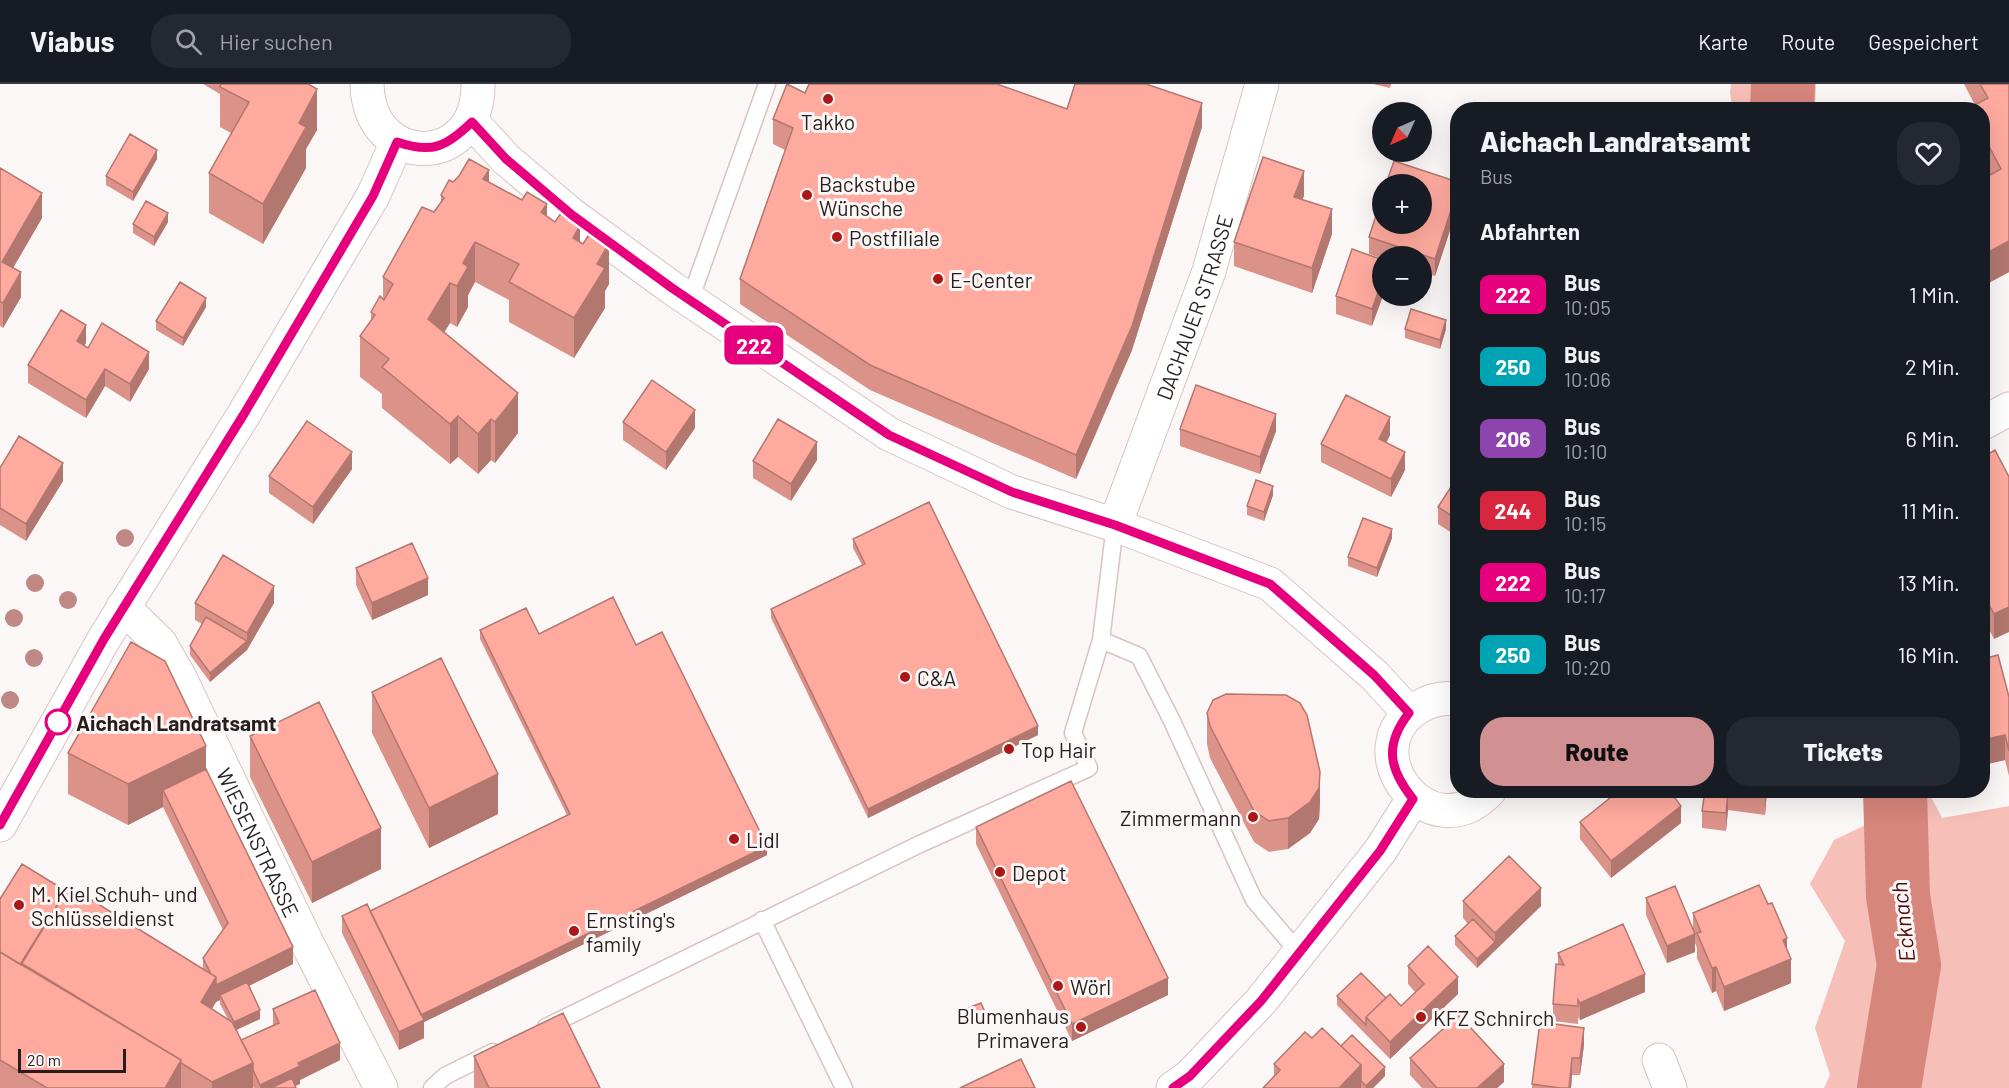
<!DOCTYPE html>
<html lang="de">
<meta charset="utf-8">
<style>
:root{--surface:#171b24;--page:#242831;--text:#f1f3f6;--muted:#9ea1a6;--line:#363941;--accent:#d19091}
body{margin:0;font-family:Barlow,sans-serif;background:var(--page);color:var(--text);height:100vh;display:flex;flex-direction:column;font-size:22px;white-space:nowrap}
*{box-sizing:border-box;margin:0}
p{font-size:20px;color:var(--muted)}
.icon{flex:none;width:33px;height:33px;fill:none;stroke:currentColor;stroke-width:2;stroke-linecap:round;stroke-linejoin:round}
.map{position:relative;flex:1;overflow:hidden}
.details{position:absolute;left:1450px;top:18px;width:540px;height:696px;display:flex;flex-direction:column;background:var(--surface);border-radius:24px;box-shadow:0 6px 24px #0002}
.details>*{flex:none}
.badge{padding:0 12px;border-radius:9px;font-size:21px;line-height:39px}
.needle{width:39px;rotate:225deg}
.tools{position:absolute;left:1372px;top:18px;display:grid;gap:12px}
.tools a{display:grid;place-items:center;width:60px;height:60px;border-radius:50%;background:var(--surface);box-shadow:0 6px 24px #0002;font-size:30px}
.scale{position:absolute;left:18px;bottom:15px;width:108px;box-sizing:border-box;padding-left:6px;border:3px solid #261d1c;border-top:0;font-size:16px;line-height:21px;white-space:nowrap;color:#261d1c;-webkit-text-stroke:4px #fcf7f7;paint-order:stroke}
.map>.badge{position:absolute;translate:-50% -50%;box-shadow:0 0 0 3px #fff}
h2{padding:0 30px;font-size:22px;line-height:54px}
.round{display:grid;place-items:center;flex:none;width:63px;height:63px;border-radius:24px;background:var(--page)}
.summary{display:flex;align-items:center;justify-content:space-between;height:102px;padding:0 30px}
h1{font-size:28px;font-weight:800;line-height:45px}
.primary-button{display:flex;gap:12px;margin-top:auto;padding:12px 30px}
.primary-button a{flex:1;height:69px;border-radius:24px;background:var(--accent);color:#111;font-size:24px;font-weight:800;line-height:69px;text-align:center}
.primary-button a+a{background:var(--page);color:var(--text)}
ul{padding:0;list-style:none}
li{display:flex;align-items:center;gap:18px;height:72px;padding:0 30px}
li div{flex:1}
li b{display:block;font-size:22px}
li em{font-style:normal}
li .badge{min-width:66px;font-weight:700;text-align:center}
header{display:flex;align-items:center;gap:36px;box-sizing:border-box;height:84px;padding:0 30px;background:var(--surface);border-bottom:2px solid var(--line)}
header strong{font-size:28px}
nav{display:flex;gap:33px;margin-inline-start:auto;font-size:21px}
.search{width:420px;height:54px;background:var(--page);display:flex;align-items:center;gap:15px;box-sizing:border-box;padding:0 21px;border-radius:24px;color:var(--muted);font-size:22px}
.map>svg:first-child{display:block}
.green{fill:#f6c0b8}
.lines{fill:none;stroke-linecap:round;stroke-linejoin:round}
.river{stroke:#d7867c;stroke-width:64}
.service-casing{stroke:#d9c3bf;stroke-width:19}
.minor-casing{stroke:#d9c3bf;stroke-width:35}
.tertiary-casing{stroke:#d9c3bf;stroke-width:35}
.secondary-casing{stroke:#d9c3bf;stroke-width:35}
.service{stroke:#fff;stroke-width:16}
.minor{stroke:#fff;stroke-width:33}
.tertiary{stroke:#fff;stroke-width:33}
.secondary{stroke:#fff;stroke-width:33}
.tree{fill:#bf8884}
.wall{fill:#db9289;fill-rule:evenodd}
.shaded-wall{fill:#b2776f}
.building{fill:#ffaa9f;stroke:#b2776f;stroke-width:1.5}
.line-casing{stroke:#fff;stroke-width:14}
.line{stroke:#e6007e;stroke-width:9}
.poi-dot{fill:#aa1716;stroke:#fcf7f7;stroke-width:2}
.stop-dot{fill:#fff;stroke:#e6007e;stroke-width:3}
.labels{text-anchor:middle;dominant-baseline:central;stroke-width:6;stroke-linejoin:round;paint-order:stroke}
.poi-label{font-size:21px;fill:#261d1c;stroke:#fcf7f7;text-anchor:start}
.street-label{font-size:21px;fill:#261d1c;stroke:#fcf7f7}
.stop-label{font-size:21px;font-weight:bold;fill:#261d1c;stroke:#fcf7f7;text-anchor:start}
.water-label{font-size:22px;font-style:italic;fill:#530907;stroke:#fcf7f7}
</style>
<header>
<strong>Viabus</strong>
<div class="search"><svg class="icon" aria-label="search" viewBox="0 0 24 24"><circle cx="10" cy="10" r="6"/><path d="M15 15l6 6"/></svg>Hier suchen</div>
<nav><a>Karte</a><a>Route</a><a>Gespeichert</a></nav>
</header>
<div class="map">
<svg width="2009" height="1004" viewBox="0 0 2009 1004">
<rect width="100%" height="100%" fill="#fcf7f7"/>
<path class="green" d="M1731,0H1816L1815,25H1732L1730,8Z
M1883,707H1928L1942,734L2009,722V1004H1824L1830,991L1815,944L1845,857L1810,800L1834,756L1880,734Z"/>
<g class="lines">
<path class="river" d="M1782,26L1783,0
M1889,1004L1909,881L1898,812L1895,706"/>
<defs>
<path id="service" d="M690,216L767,0
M1101,556L1139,572L1172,637L1254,816L1300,870
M762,836L844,1004
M546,943L920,760L1089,684L1073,649L1101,556L1115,441
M432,1004L445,992L493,968"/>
<g id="minor">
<path id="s1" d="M1115,441L1209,187L1262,0"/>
<path id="s2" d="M123,523L160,559L179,592L307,859L381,1004"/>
<path d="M1659,976L1670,1004"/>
</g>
<path id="tertiary" d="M472,38L506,75L572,131L672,204L889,350L1012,408L1115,441L1270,500L1374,591L1409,629"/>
<path id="secondary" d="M367,0C369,86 479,86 478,0
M1983,339L2009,325
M1458,616C1444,612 1431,616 1419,623C1349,665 1430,771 1490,706
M0,741L104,555L244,330L373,112L397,58
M1173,1004L1190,992L1261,917L1380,767L1413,715"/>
</defs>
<use href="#service" class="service-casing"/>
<use href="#minor" class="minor-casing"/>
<use href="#tertiary" class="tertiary-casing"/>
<use href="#secondary" class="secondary-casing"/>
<use href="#service" class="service"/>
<use href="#minor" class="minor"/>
<use href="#tertiary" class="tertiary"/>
<use href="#secondary" class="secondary"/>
</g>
<g class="tree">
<circle cx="125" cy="454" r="9"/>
<circle cx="35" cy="499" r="9"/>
<circle cx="68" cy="516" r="9"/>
<circle cx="14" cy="534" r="9"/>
<circle cx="34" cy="574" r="9"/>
<circle cx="10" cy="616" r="9"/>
</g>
<path class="wall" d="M203,0H308L317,46L306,65V84L263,160L209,129V89L231,49L220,43V10Z
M1373,0H1391L1390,4Z
M1964,0H2009V188L1983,202V95L1989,92L1983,82V26H1969V24L1975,21Z
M805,9L1067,25L1202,43L1132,266L1076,395L870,306L740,220V195L785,66L773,60V35Z
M157,75L133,117L106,101V92Z
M0,84L42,134L13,184L21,213L3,244L0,242Z
M453,98H489L547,132L580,158L609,200L605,207V224L574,274L509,238V216L475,198L468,211V223L457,243L450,239L444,248L518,349L495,379L491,376L478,390L458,373L450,380L382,324V310L360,293V252L371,237V228L383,215V193L441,119V111Z
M1458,98V122L1435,192L1422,188V172H1383V175L1369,170V153Z
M1304,112L1302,115L1332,150L1312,209L1234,182V158Z
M168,138L154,162L133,149V140Z
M1383,176L1372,242L1336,230V212Z
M206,223L183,262L156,246V237Z
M1405,245H1446L1440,265L1405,254Z
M86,259L84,261L88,264L149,285L130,318L105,302L86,334L28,299V281Z
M623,338L695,344L666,386L623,356Z
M1180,345L1276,347L1260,390L1180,362Z
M1390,351L1386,359L1405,386L1391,413L1321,378V360Z
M1995,366L1994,555L1983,534V373Z
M817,376L791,417L753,394V377Z
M0,384L63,397L26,457L0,441Z
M352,385L313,440L269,409V392Z
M1458,392V453L1438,440V423Z
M1273,411L1264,437L1247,431V422Z
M1392,454L1377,493L1348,482V473Z
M853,455L1038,651L868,734L771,534V525L862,481L853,464Z
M356,484L428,511L372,536L356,501Z
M195,519H274L247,566L210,598L190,571V562L202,540L195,536Z
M480,546L539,550L636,561L767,771L424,938V954L399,966L342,849V832L370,827L567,731L480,555Z
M372,608L498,730L429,764L372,649Z
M2009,613V692L2005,676L1983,681Z
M1207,629L1320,719L1319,735L1310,749L1288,765L1269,768L1254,758L1210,674L1207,660Z
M250,652L381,785L312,819L250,693Z
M68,669L206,685L293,880L249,902L260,935L236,946L241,956L273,941V925L340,976L300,996V1000L295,1002L296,1004H254L253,1003V1004H0V815L66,807L203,885V874L223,846L163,723L128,741L68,710ZM220,916V920L228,935L212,925L216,918Z
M1705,706H1767L1765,731L1728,726L1726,747L1702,744V727Z
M1580,738L1681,739L1611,794L1580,755Z
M976,743L1168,911L1072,957L976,760Z
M1646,814L1693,845V829L1787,867L1791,899L1724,927L1716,907L1712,909L1697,874V864L1695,859V868L1667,879L1646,831Z
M1463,817L1541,822L1477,884L1455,861V852L1468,840L1463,834Z
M1558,869L1645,908L1580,936L1578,933V940L1553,937V920L1558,880Z
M1408,882L1458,910L1390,975L1337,921V912L1386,914L1401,922L1415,908L1408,900Z
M968,924L985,937L972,942L968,933Z
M1312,954L1341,962L1385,992L1373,1004H1263L1274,993V980Z
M1584,961L1580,991H1572L1571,1004H1532V1000Z
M474,972L600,1004H474Z
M1410,974L1504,998L1497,1004H1422L1410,991Z"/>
<path class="shaded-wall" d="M317,5V46L306,65V84L263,160V120L299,39Z
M1202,19V43L1132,266L1076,395V371Z
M157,66V75L133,117V108Z
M489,86V127L483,95Z
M1304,87V112L1294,137V113Z
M1458,105V122L1435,192V175Z
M42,109V134L2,203V178Z
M547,120V161L541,128Z
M1332,125V150L1312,209V184Z
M168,129V138L154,162V153Z
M580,141V182L573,154Z
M2009,157V188L1983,202V171Z
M475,158V198L468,211V223L457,243V202L463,179Z
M609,159V200L605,207V224L574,274V234L597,180Z
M21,188V213L3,244V219Z
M1383,195V212L1372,242V225Z
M450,199V239L428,275V235Z
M206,214V223L183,262V254Z
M1446,236V245L1440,265V256Z
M86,241V259L77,274V257Z
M149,268V285L130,318V300Z
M105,285V302L86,334V316Z
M518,309V349L495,379V338Z
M695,326V344L666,386V368Z
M1276,330V347L1260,390V373Z
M458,332V373L450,380V340Z
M1390,333V351L1379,373V355Z
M491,335V376L478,390V350Z
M817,358V376L791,417V400Z
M352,368V385L313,440V423Z
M1405,368V386L1391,413V395Z
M63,379V397L26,457V440Z
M1273,402V411L1264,437V428Z
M1392,445V454L1377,493V484Z
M428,494V511L372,536V519Z
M274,502V519L247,566L210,598V589L247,557V549Z
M2009,523V548L1994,555V530Z
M1038,642V651L868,734V725Z
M2005,651V676L1983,681V656Z
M206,662V702L163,706V723L128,741V700Z
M1320,688V719L1319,735L1310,749L1288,765V734Z
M498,690V730L429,764V724Z
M1766,706H1767L1765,731V713Z
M1728,709V726L1726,747V729Z
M1681,722V739L1611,794V777Z
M381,744V785L312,819V778Z
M767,762V771L424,938V954L399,966V948L417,932Z
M1541,804V822L1477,884V875L1495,858V849Z
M1695,850V868L1667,879V862Z
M1787,854V876L1791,875V899L1724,927V903L1783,856Z
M293,863V880L222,915L220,911V916L216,918L201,942V918L216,893Z
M1716,883V907L1712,909V884Z
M1645,890V908L1580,936V919Z
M1458,893V910L1390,975V958Z
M1168,894V911L1072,957V940Z
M260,926V935L234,947V938Z
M985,928V937L972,942V933Z
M1584,944V961L1580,991V974Z
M340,959V976L300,996V1000L290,1004H260V1001L298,979Z
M1572,974V991L1571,1004H1569Z
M181,976V1004H165Z
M253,979V1004H212V998Z
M1504,980V998L1497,1004H1477Z
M1361,981V1004H1339Z
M1385,983V992L1373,1004H1366V1002Z"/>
<path class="building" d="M221,0H308L317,5L299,39L306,43L263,120L209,89L249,18L220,3Z
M787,0L805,9L809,0H997L1067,25L1075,0H1146L1202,19L1132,242L1076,371L870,281L740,195L793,44L773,35Z
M1980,0H2009V157L1983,171V95L2001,85L1983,51V26H1970L1969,24L1988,14Z
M130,50L157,66L133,108L106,92Z
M1263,73L1304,87L1294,113L1332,125L1312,184L1234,158Z
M469,75L489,86L483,95L522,116L527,108L547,120L541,128L555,138L561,129L580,141L573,154L583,160L590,149L609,159L597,180L605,184L574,234L509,198L519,180L475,158L463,179L468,183L457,202L450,199L428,235L518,309L495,338L491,335L478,350L458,332L450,340L382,283L389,275L360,252L375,231L371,228L380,212L384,216L393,200L383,193L422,123L434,128L444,114L441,111L449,96L453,98L459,92Z
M1394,77L1458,98V105L1435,175L1369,153L1383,110V140H1422V100H1386Z
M0,84L42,109L2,178L21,188L3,219L0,217Z
M146,117L168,129L154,153L133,140Z
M1352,165L1383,176V195L1372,225L1336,212Z
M180,198L206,214L183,254L156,237Z
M1411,225L1446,236L1440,256L1405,245Z
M61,226L86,241L77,257L88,264L102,239L149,268L130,300L105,285L86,316L28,281Z
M652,296L695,326L666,368L623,338Z
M1196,301L1276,330L1260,373L1180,345Z
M1346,311L1390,333L1379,355L1405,368L1391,395L1321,360Z
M778,335L817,358L791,400L753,377Z
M307,337L352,368L313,423L269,392Z
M19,352L63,379L26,440L0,424V384Z
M1995,366L2009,393V523L1994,530L1983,510V373Z
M1458,392V436L1438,423Z
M1256,396L1273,402L1264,428L1247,422Z
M929,418L1038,642L868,725L771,525L865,480L853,455Z
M1363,434L1392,445L1377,484L1348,473Z
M412,459L428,494L372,519L356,484Z
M223,471L274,502L247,549L195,519Z
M613,513L636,561L662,548L767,762L421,931L370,827L570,730L480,546L526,524L539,550Z
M206,533L247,557L210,589L190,562Z
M131,558L165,577L206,662L128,700L68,669Z
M1998,571L2009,613V667L2005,651L1983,656V575Z
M441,574L498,690L429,724L372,608Z
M1226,610L1286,611L1300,619L1307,631L1320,688L1319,704L1310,718L1288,734L1269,737L1254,727L1210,642L1207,629L1213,616Z
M319,618L381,744L312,778L250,652Z
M206,685L293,863L216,901V893L211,890L203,874L228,839L163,706Z
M1071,697L1168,894L1072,940L976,743Z
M1620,706H1669L1681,722L1611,777L1580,738Z
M1705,706H1766L1765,713L1728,709L1726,729L1702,727Z
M1509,772L1541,804L1495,849L1463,817Z
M22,780L66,807L21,881L0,868V815Z
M1759,801L1768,820L1772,819L1787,854L1783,856L1791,875L1724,903L1716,883L1712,884L1697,849L1701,848L1693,829Z
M69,802L216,893L201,918L232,938L253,979L212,998L181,979V976L21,879Z
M1675,802L1695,850L1667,862L1646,814Z
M367,820L424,936L399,948L342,832Z
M1473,835L1495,858L1477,875L1455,852Z
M1623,840L1645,890L1580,919L1578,916V922L1553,920L1556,880L1564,881L1558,869Z
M1428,862L1458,893L1390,958L1366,933L1390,910L1401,922L1424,900L1408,882Z
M0,868L181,976L165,1004H47L0,976Z
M1361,889L1386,914L1366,933V941L1337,912Z
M247,898L260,926L234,938L220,911Z
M315,906L340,959L298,979L300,982L260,1001L253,986V979L241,956L279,939L273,925Z
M981,919L985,928L972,933L968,924Z
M563,929L600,1004H489L474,972Z
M1459,931L1504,980L1477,1004H1437L1410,974Z
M1540,938L1584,944L1580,974H1572L1569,1004H1560L1532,1000Z
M1322,944L1361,981L1339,1004H1263L1280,986L1274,980L1305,948L1312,954Z
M1352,951L1385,983L1366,1002L1361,997V981L1341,962Z
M1021,975L1035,1004H960Z
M292,994L296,1004H271Z"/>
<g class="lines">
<defs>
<path id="line" d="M0,741L104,555L244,330L373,112L397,58C432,70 446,63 472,38L506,75L572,131L672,204L889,351L1012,408L1115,441L1270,500L1374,591L1409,629C1384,661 1389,685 1413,715L1380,767L1261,917L1190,992L1173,1004"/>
</defs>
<use href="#line" class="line-casing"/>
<use href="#line" class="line"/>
</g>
<g class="poi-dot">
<circle cx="828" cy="15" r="6"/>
<circle cx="807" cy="111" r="6"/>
<circle cx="837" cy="153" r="6"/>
<circle cx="938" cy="195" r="6"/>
<circle cx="905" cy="593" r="6"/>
<circle cx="1009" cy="665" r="6"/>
<circle cx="1253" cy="733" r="6"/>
<circle cx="734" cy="755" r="6"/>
<circle cx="1000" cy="788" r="6"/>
<circle cx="19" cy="821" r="6"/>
<circle cx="574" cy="847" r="6"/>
<circle cx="1058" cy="902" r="6"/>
<circle cx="1421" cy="933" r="6"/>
<circle cx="1081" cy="943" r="6"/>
</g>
<circle class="stop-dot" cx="58" cy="638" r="12"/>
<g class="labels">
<g class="poi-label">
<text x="828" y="37" text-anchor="middle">Takko</text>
<text x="819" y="99">Backstube<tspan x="819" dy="24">Wünsche</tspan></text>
<text x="849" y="153">Postfiliale</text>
<text x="950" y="195">E-Center</text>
<text x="917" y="593">C&amp;A</text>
<text x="1021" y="665">Top Hair</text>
<text x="1241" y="733" text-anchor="end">Zimmermann</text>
<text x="746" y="755">Lidl</text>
<text x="1012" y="788">Depot</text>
<text x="31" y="809">M. Kiel Schuh- und<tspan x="31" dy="24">Schlüsseldienst</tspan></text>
<text x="586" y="835">Ernsting's<tspan x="586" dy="24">family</tspan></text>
<text x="1070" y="902">Wörl</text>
<text x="1069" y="931" text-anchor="end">Blumenhaus<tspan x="1069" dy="24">Primavera</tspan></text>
<text x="1433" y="933">KFZ Schnirch</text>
</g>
<g class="street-label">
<text stroke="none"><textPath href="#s1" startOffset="232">DACHAUER STRASSE</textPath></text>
<text stroke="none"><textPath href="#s2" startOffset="274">WIESENSTRASSE</textPath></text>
</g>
<g class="stop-label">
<text x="76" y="638">Aichach Landratsamt</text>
</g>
<g class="water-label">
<text transform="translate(1902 838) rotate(-96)">Ecknach</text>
</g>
</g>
</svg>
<div class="tools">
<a><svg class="needle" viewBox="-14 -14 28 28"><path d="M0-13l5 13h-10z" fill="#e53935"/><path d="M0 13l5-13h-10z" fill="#9ea1a6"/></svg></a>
<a>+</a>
<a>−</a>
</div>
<div class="scale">20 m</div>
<b class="badge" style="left:754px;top:261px;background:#e6007e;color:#fff">222</b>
<section class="details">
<div class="summary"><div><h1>Aichach Landratsamt</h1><p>Bus</p></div><a class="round"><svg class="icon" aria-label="heart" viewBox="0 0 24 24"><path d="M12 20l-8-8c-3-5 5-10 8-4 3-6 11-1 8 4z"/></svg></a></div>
<h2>Abfahrten</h2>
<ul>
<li><span class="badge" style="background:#e6007e;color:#fff">222</span><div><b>Bus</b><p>10:05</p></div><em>1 Min.</em></li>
<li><span class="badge" style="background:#00a3b4;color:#fff">250</span><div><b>Bus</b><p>10:06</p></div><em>2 Min.</em></li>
<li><span class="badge" style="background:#8e44ad;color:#fff">206</span><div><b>Bus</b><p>10:10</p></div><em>6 Min.</em></li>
<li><span class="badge" style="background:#d7263d;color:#fff">244</span><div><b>Bus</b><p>10:15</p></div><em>11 Min.</em></li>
<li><span class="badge" style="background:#e6007e;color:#fff">222</span><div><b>Bus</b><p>10:17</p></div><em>13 Min.</em></li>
<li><span class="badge" style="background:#00a3b4;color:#fff">250</span><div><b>Bus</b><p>10:20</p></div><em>16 Min.</em></li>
</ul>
<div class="primary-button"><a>Route</a><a>Tickets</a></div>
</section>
</div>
